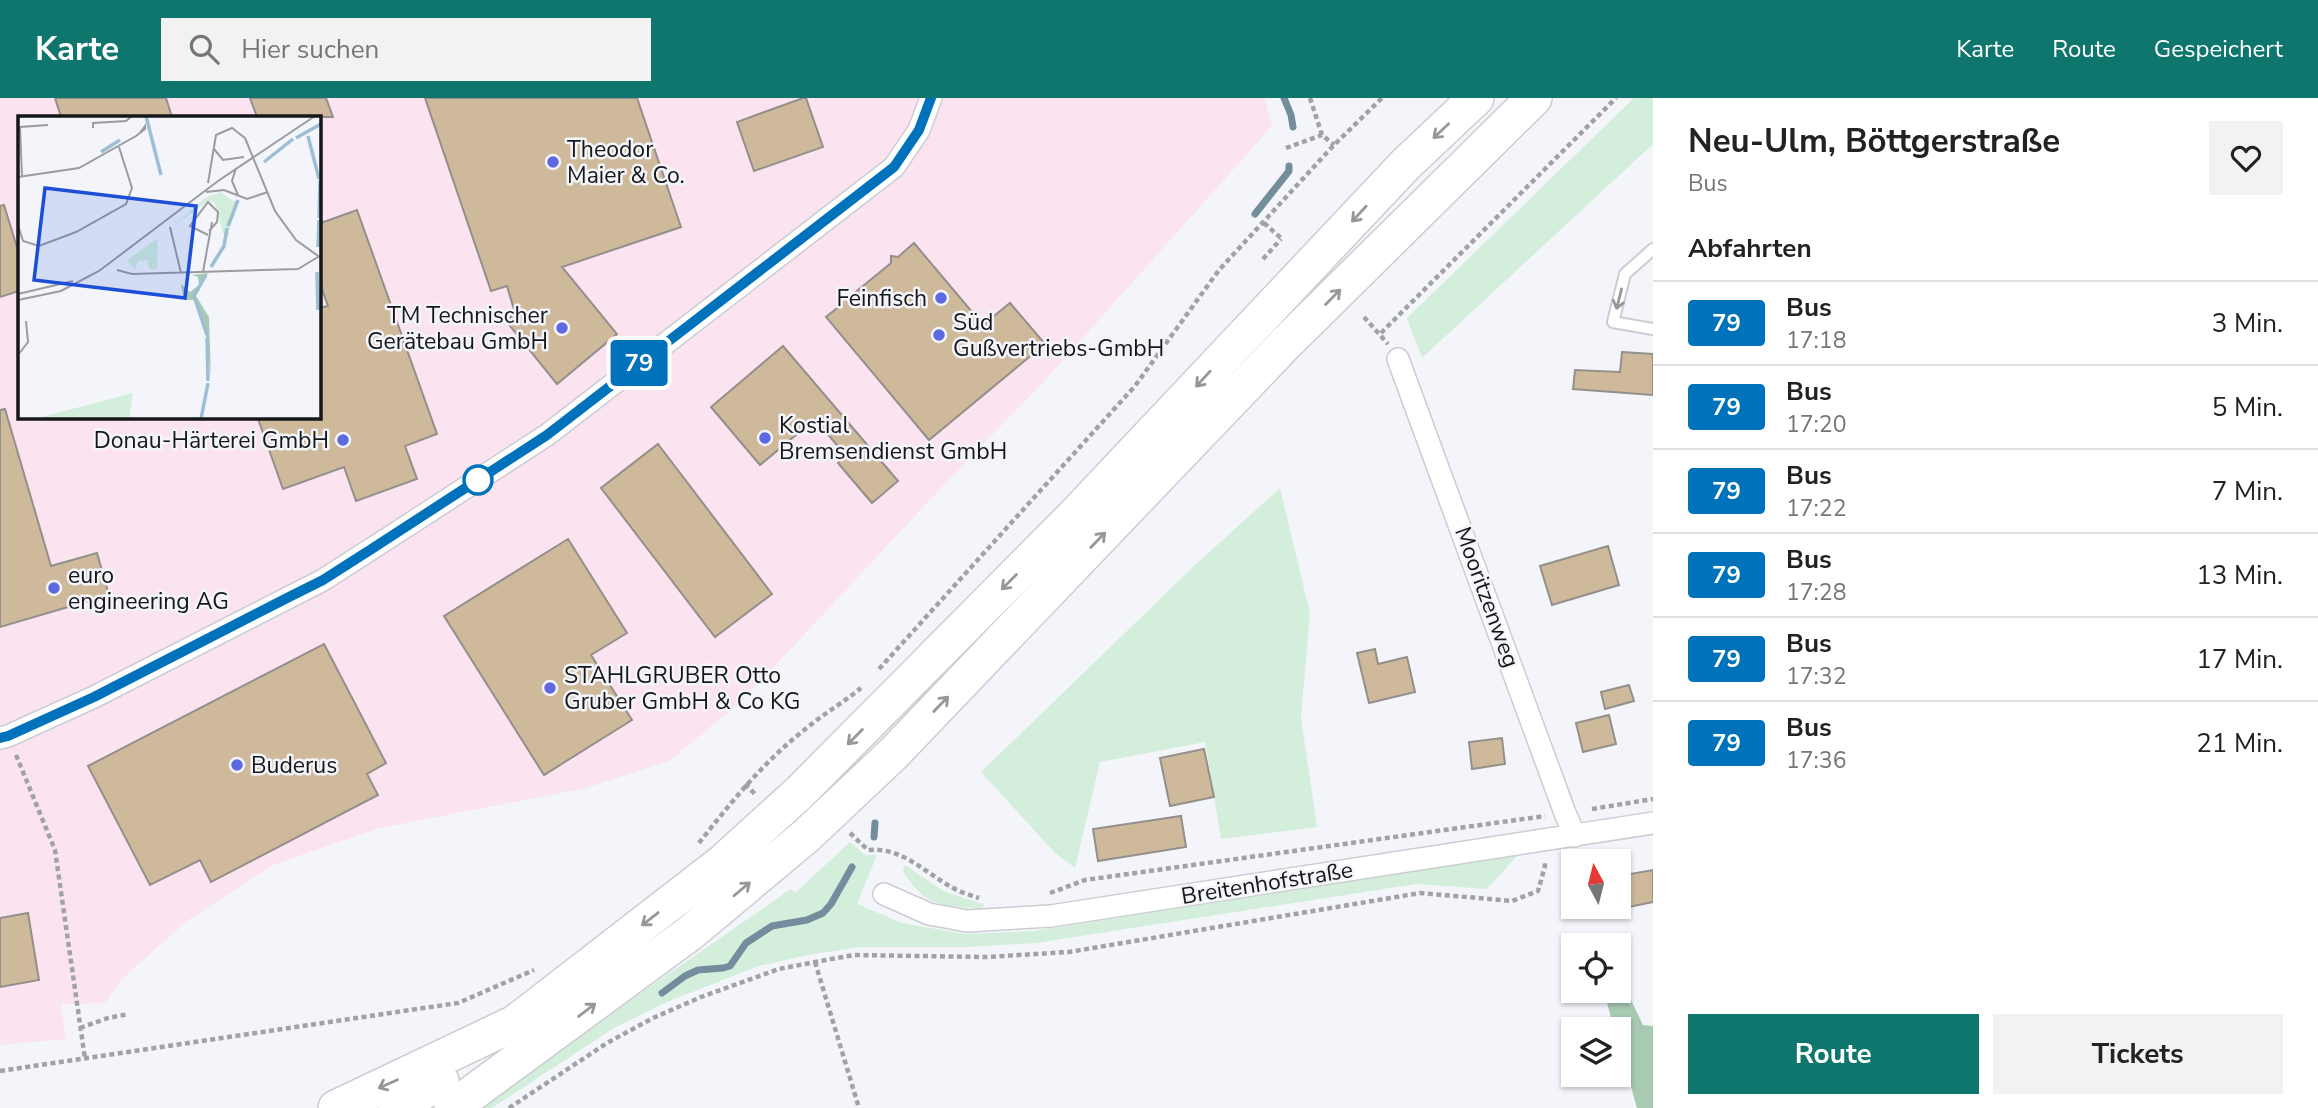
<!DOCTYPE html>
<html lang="de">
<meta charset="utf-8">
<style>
:root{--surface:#fff;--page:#f2f2f2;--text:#222;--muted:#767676;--line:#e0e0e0;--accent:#0f766e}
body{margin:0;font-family:"Nunito Sans",sans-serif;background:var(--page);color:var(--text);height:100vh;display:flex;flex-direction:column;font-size:26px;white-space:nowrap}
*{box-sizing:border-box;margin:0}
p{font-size:23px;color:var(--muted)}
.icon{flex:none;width:38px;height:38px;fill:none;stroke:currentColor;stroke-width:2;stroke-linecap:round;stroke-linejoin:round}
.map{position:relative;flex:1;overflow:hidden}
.side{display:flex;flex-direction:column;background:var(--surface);width:665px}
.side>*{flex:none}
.badge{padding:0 14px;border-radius:5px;font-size:24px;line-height:46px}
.needle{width:46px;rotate:353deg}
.tools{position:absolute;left:1561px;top:751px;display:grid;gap:14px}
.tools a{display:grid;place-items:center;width:70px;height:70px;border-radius:0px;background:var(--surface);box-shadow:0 2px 5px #0004;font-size:35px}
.map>.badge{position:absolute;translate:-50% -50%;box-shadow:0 0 0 4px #fff}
h2{padding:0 35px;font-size:26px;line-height:63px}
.round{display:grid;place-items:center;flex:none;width:74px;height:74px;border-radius:0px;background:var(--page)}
.headline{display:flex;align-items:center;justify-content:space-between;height:119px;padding:0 35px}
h1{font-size:33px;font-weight:700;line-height:52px}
.primary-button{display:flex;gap:14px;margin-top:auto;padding:14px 35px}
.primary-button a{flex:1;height:80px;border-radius:0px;background:var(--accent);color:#fff;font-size:28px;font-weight:700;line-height:80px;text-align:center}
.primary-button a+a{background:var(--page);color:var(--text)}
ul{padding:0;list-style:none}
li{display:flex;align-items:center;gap:21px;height:84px;padding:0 35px;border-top:2px solid var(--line)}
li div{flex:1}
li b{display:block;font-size:26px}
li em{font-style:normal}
li .badge{min-width:77px;font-weight:700;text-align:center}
header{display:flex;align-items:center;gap:42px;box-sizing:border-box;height:98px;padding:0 35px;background:var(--accent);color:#fff}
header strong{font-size:33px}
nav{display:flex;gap:38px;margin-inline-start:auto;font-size:24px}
.search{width:490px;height:63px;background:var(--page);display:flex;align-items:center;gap:18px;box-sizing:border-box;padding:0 24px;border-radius:0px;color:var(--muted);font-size:26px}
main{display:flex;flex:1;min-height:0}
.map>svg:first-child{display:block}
.industrial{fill:#fbe3f0;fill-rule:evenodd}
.green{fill:#d3efdc}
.forest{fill:#a8cab3}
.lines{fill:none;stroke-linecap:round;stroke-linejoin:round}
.stream{stroke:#748d9c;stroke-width:7}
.building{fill:#cfb99b;stroke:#93908c;stroke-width:2}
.service-casing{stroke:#cbcdd2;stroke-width:14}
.minor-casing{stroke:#cbcdd2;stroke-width:24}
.trunk-casing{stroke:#cbcdd2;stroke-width:38}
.path{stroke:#a1a2a6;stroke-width:4.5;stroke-dasharray:5 3.5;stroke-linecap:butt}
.service{stroke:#fff;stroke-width:10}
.minor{stroke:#fff;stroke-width:21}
.trunk{stroke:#fff;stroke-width:35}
.oneway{stroke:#969797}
.line-casing{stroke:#fff;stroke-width:16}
.line{stroke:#0072bc;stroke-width:10}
.poi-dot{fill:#5e69e1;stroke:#f3f5fa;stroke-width:2.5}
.stop-dot{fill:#fff;stroke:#0072bc;stroke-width:3.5}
.labels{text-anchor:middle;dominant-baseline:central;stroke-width:5;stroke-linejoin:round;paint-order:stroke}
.poi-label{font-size:23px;fill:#161718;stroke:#f3f5fa;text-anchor:start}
.street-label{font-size:23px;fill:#161718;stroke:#f3f5fa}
.inset-river{fill:none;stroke:#9dbfd5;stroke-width:3.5}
.inset-road{fill:none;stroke:#9b9ca0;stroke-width:2}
.view{fill:#1d4ed8;fill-opacity:0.15;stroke:#1d4ed8;stroke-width:3.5}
.inset-edge{fill:none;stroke:#161718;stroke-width:3.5}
</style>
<header>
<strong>Karte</strong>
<div class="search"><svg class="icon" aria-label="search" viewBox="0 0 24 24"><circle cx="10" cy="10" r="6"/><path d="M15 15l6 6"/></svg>Hier suchen</div>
<nav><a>Karte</a><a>Route</a><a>Gespeichert</a></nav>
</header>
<main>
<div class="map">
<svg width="1653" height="1010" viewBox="0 0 1653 1010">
<rect width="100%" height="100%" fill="#f3f5fa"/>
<path class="industrial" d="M0,0H1265L1272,28L1048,279L941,390L744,601L669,663L586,690L380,730L275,766L187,823L123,880L105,905L61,906L66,941L0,947ZM19,19H318V318H19Z"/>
<path class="green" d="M1634,0H1653V46L1422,260L1407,220Z
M1280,390L1310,515L1301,620L1317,729L1221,741L1205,644L1100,664L1075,770L1055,755L981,674L1193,469Z
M850,744L865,757H877L857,806L902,825L965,836L1034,833L1518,757L1487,791L1416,786L1036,845L966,849H861L813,856L758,868L667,904L614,930L492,1010H468L528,973L791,791L795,795Z
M905,767L945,794L984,806L982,811C943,807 925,810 903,773Z"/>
<path class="forest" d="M1619,877L1643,927L1653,928V1010H1637L1619,947V931H1614L1604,893L1619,892Z"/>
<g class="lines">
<path class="stream" d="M1284,0L1291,17L1293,29
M1255,116L1289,73V68
M874,739L875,725
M662,895L685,878L698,872L723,870L730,868L746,845L772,828L807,822L823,815L831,806L852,769"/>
</g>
<path class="building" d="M55,0H166L172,19H61Z
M250,0H326L333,19H257Z
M425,0H637L681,129L562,169L617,236L557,286L506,223L515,215L507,188L491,193Z
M803,0H806L823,49L754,73L737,24Z
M4,107L19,156V193L0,199V108Z
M357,112L437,336L405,348L417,381L356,403L344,369L283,391L257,318H318V210L328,208L318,180V126Z
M914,145L983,227L1010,205L1045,246L929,342L826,219L841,207L840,201H847L891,165V158L898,159Z
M783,248L898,383L872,405L838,365L846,358L815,321L760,367L711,309Z
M1622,254L1653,256V297L1573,291L1575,272L1620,274Z
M5,311L51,468L97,455L109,497L0,529V312Z
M658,346L772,496L715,539L601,390Z
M568,441L627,535L591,557L632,622L544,677L444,518Z
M1608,448L1619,487L1552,507L1540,468Z
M324,546L386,665L367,676L378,697L211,784L200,762L150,787L88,668Z
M1375,551L1378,566L1407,559L1415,594L1369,605L1357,555Z
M1629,587L1634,603L1605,611L1601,594Z
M1609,617L1616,646L1583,654L1576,625Z
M1502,640L1505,666L1472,671L1469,644Z
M1204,651L1214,699L1170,708L1160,660Z
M1181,718L1186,749L1098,763L1093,731Z
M1653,772V804L1619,811V778Z
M28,815L39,882L0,889V820Z"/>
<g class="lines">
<defs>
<path id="service" d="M1653,151L1625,176L1613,224L1653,231"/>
<path id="minor" d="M1398,261L1565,715L1575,738
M0,640L8,638L94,599L323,482L393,437L547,337L894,69L919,32L931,0
M884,796L929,816L967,823L1051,818L1653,725"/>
<path id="trunk" d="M336,1010L515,925L723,764L800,694L1074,418L1406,66L1476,0
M396,1010L441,983
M452,1010L690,835L806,738L893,656L1284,247L1534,0"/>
</defs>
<use href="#service" class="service-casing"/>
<use href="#minor" class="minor-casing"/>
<use href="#trunk" class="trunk-casing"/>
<path class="path" d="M1310,0L1322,37L1334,47
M1286,50L1322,37
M1264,125L1282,141
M1263,161L1281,141
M1364,219L1388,246
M1381,235L1616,0
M879,571L1135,288L1219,172L1334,47L1382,0
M16,657L55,752L85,961
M745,686L757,698
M1592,711L1653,701
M850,735L868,752C901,749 922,772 948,787C957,793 969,797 979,800
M699,745C732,703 765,662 808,629C825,615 844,604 861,590
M1050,795L1085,782L1545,718
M815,864L859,1010
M80,930L108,920L129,916
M0,973L458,905L534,872
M509,1010L607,945L653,920L701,899L779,871L815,864L854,857L986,859L1069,854L1420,795L1512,803L1538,793L1545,768L1544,762"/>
<use href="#service" class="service"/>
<use href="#minor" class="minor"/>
<use href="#trunk" class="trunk"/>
</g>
<defs><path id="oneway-shaft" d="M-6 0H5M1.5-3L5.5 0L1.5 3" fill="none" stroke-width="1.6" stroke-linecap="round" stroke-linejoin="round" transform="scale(1.75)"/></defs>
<g class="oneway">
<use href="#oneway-shaft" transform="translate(1441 33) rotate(137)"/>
<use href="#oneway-shaft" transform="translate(1359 116) rotate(133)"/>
<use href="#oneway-shaft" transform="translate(1333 199) rotate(-45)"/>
<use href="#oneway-shaft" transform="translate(1619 201) rotate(104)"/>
<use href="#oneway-shaft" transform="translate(1203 281) rotate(133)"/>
<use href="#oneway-shaft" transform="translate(1098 442) rotate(-46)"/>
<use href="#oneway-shaft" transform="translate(1009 484) rotate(135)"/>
<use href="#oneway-shaft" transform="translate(941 606) rotate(-46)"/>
<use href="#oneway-shaft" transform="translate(855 639) rotate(135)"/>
<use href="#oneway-shaft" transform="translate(742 791) rotate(-40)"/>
<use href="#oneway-shaft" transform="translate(650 821) rotate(142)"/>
<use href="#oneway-shaft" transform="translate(587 912) rotate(-37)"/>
<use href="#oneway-shaft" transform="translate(388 986) rotate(156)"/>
</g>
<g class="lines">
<defs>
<path id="line" d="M0,640L8,638L94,599L291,498L323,482L370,452L547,337L894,69L919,32L931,0"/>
</defs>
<use href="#line" class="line-casing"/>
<use href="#line" class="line"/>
</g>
<g class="poi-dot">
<circle cx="553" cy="64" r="7"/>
<circle cx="941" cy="200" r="7"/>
<circle cx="562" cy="230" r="7"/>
<circle cx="939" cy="237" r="7"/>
<circle cx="765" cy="340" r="7"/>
<circle cx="343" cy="342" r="7"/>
<circle cx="54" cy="490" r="7"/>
<circle cx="550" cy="590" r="7"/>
<circle cx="237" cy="667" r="7"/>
</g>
<circle class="stop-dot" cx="478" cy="382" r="14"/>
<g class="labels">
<g class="poi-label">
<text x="567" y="51">Theodor<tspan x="567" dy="26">Maier &amp; Co.</tspan></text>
<text x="927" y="200" text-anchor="end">Feinfisch</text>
<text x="548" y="217" text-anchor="end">TM Technischer<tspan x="548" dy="26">Gerätebau GmbH</tspan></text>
<text x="953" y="224">Süd<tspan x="953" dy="26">Gußvertriebs-GmbH</tspan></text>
<text x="779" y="327">Kostial<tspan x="779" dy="26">Bremsendienst GmbH</tspan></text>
<text x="329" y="342" text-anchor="end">Donau-Härterei GmbH</text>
<text x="68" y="477">euro<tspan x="68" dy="26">engineering AG</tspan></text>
<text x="564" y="577">STAHLGRUBER Otto<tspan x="564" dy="26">Gruber GmbH &amp; Co KG</tspan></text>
<text x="251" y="667">Buderus</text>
</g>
<g class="street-label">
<text transform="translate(1487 499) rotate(70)">Mooritzenweg</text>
<text transform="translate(1267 785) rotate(-9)">Breitenhofstraße</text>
</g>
</g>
<g transform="translate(18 18)">
<rect width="303" height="303" fill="#f3f5fa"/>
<path d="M202,76L219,87L208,127L196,86L190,85L154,111L187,82ZM140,122L139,153H131L130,144L120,145L117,154L109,144ZM115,277L111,303H20V302Z" fill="#d3efdc"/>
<path d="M190,157L178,180L191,201L193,261L187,211L176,184H166L163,168L172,176L181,169L180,161L174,159Z" fill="#a8cab3"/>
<path class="inset-river" d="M128,0L143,59M290,20L301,63M278,22L303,8M83,36L102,24M246,46L275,23M301,102L302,65M210,110L220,84M300,131L301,104M193,151L206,130L209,112M299,156L300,194M188,159L176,180L189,219M189,222L190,265M183,303L190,267"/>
<path class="inset-road" d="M75,12V7L108,5L114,0M227,22L257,95L278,124L303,142M196,33L205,44L226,41M218,52L214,65L220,79M0,61L61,52L118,20L127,13V10L121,18M4,61L2,11L30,9M190,67L198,19L214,12L227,22M188,76L206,74L229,83L250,76M0,109L5,125L21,130L58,116L108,88L114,72L101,31M152,111L163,157M190,119L172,110L190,86L200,96L199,106L191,115M99,154L114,158L280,153L300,141M185,156L194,106M0,178L55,165M0,184L43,175L81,155L200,65L297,0M0,239L10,226L8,205"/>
<path class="view" d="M27,72L178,90L167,182L16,164Z"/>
<rect width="303" height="303" class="inset-edge"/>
</g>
</svg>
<div class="tools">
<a><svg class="needle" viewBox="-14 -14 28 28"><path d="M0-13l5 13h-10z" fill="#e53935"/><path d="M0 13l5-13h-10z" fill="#767676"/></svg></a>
<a><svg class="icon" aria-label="locate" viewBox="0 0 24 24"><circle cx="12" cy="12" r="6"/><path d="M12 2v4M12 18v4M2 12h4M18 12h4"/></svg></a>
<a><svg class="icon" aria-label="layers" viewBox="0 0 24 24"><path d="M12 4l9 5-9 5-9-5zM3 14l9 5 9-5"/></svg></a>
</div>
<b class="badge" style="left:639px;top:265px;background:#0072bc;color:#fff">79</b>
</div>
<section class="side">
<div class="headline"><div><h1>Neu-Ulm, Böttgerstraße</h1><p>Bus</p></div><a class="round"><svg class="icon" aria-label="heart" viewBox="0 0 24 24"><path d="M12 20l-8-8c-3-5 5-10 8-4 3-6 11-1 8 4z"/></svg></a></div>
<h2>Abfahrten</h2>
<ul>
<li><span class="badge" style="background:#0072bc;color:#fff">79</span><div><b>Bus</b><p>17:18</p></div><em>3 Min.</em></li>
<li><span class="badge" style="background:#0072bc;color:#fff">79</span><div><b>Bus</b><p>17:20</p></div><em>5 Min.</em></li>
<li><span class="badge" style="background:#0072bc;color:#fff">79</span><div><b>Bus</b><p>17:22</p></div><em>7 Min.</em></li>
<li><span class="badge" style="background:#0072bc;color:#fff">79</span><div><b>Bus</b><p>17:28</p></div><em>13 Min.</em></li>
<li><span class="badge" style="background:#0072bc;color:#fff">79</span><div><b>Bus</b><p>17:32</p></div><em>17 Min.</em></li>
<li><span class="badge" style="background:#0072bc;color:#fff">79</span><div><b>Bus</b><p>17:36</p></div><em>21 Min.</em></li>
</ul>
<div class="primary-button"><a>Route</a><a>Tickets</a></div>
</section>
</main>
